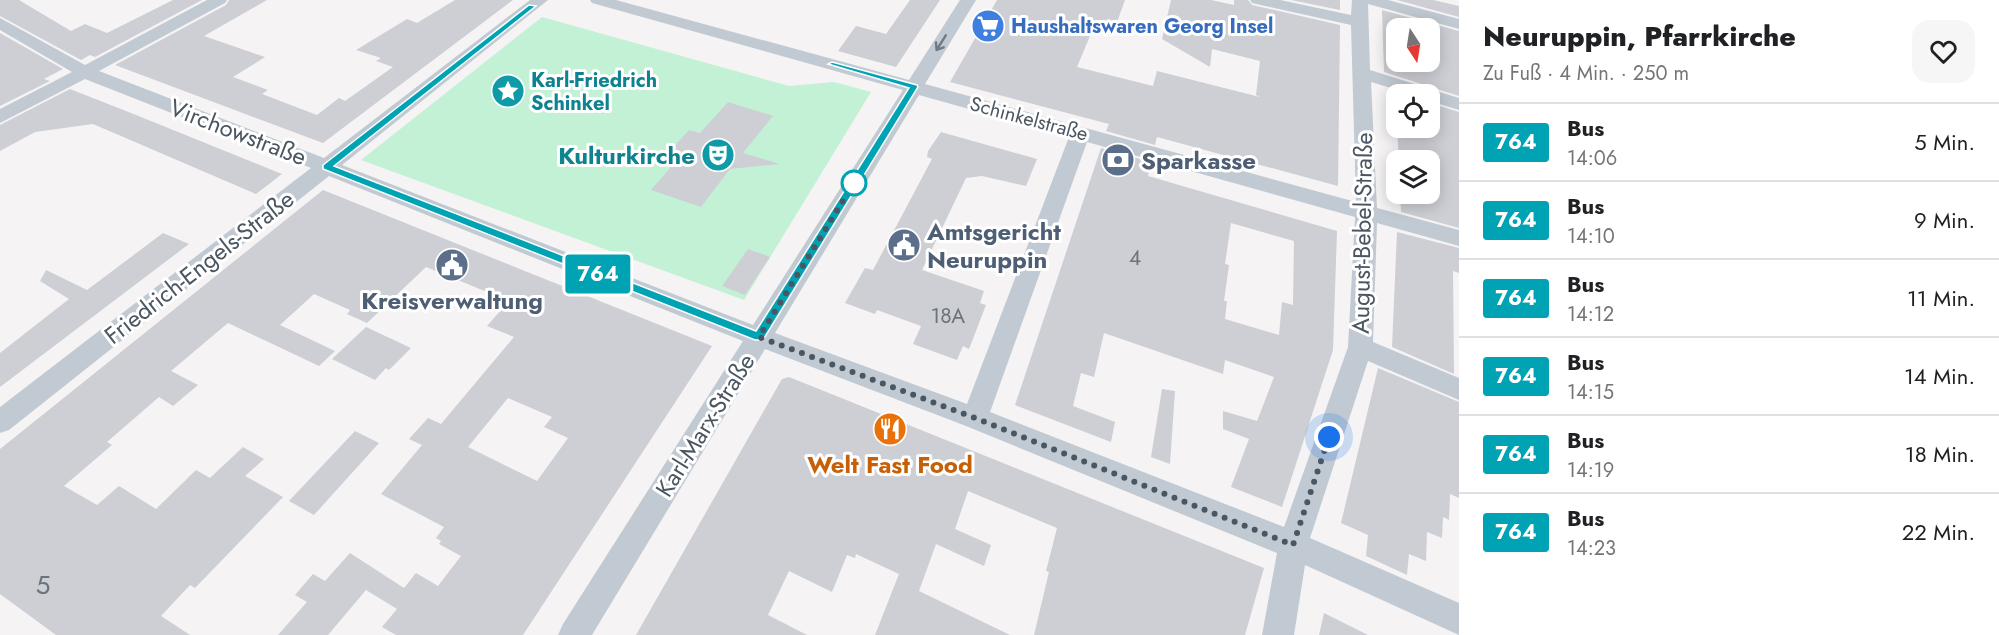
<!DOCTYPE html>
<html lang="de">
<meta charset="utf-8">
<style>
:root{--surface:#fff;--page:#f6f6f6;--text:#202124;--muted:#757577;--line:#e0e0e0}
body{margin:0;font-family:Jost,sans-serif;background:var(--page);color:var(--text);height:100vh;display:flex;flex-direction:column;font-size:22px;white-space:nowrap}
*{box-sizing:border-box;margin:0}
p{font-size:20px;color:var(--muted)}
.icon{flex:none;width:33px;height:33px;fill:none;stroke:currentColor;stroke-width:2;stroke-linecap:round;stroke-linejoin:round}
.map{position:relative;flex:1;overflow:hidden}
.sheet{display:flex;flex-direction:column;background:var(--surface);width:540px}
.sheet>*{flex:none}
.badge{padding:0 12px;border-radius:4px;font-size:21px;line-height:39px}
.needle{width:39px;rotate:168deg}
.tools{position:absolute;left:1386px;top:18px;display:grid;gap:12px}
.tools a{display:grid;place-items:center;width:54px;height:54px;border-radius:12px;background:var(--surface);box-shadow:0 3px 15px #0003;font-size:30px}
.you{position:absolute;width:30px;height:30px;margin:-15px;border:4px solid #fff;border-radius:50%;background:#1a73e8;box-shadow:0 0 0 9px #1a73e833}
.map>.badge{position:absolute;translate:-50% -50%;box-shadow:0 0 0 3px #fff}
.round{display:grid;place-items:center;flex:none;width:63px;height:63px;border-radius:18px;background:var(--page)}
.overview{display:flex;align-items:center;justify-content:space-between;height:102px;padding:0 24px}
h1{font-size:28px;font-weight:800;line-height:45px}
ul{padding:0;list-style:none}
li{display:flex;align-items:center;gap:18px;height:78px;padding:0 24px;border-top:2px solid var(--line)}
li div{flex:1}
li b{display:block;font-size:22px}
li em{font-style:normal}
li .badge{min-width:66px;font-weight:700;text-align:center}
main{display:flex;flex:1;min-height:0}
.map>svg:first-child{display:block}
.green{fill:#c3f1d5}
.building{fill:#cdcfd5;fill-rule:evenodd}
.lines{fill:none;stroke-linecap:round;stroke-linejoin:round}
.minor{fill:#c1cad2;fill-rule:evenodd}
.oneway{stroke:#6e7983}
.line{fill:#00a3b4;stroke:#fff;stroke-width:1.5}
.walk{stroke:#4a5661;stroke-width:6;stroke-dasharray:0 10.8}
.stop-dot{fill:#fff;stroke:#00a3b4;stroke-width:3}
.labels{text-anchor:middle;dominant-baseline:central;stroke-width:6;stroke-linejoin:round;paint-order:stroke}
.far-shop-label{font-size:20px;font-weight:bold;fill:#366cbe;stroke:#fff;text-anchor:start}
.far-culture-label{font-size:20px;font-weight:bold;fill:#0d838f;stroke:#fff;text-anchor:start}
.far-street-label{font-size:20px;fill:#4a5661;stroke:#fff}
.number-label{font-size:21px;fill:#6b747e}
.street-label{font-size:24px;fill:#4a5661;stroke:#fff}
.culture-label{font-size:24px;font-weight:bold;fill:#0d838f;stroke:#fff;text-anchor:end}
.service-label{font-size:24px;font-weight:bold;fill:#4e5e75;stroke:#fff;text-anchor:start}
.food-label{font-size:24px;font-weight:bold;fill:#c56008;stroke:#fff}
.near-number-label{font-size:26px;fill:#6b747e}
</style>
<main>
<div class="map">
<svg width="1459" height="635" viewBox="0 0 1459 635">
<rect width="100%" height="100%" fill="#f5f3f3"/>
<path class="green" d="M542,17L789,86L834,82L871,92L744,300L361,160Z"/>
<path class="building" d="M0,0H19L71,31L85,24L107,33L173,0H202L95,57L90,55L81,60L0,16Z
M229,0H267L204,36L265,57L233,77L268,90L262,94L317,115L339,98L345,101L393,67L376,61L381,58L356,50L407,19L417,23L455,0H513L323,143L115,65L226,5Z
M910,0H940L896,67L838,51L856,26L886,34Z
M997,0H1125L1112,36L1092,31L1077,67L1153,86L1157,71L1260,97L1256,95L1260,61L1212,49L1210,67L1162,39L1171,0H1211L1234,5V0H1248L1252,5L1340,25L1338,186L1157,137L1155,145L1106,131L1109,124L950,82Z
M1291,0H1340V10Z
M1397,0H1433L1459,6V17Z
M1382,10L1459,31V96L1384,72ZM1396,28H1430V62H1396Z
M0,33L63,69L44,79L50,81L0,106Z
M70,89L136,115L282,174L256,194L93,124L35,132L0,151V125Z
M728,102L773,116L743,153L780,164L730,169L701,207L651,190L683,153L672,149L689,130L700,133Z
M1430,103L1459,112V228L1401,212L1400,194H1430V160H1399L1397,128H1430Z
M941,132L1037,159L1026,186L982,176L966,178L922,270L984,291L980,303L986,305L969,349L963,346L957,360L913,344L921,326L877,310L875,314L845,303L865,268L873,270L932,159L927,157L928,151Z
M1101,148L1151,162L1148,176L1337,231L1333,350L1282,507L1231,487L1249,439L1223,429V411L1257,421L1274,377L1225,360L1223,374L1104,333L1094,377L1081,373L1073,406L1115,422L1111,442L1015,405ZM1231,223L1294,241L1293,305L1282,302L1279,335L1225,319L1227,301H1224L1229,265L1225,264Z
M323,190L712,346L523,635H396L382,627L397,609L366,590L328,635H278L307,602L295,595L313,574L325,581L350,553L404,588L416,573L438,586L461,556L439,544L441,541L436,538L444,527L381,494L422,445L409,439L428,418L441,424L514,337L487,326L509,301L426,267L367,323L347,314L350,310L314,294L280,325L335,351L319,366L228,323L171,371L198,385L173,406L159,397L107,442L112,445L64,486L97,505L119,486L156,509L196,470L210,478L243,447L264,459L245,476L283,497L195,588L190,585L161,616L190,635H56L0,594V449ZM508,398L552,417L544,427L568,438L537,481L468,447Z
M1397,232L1459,248V273L1453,271L1454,374L1392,347Z
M163,233L189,244L0,387V353L69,299L40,281L46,270L87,290Z
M748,249L770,257L745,295L722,286Z
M366,327L411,348L389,370L386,368L375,380L332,359Z
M1378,368L1459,402V498L1450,494L1449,520L1443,517L1442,538L1427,532L1426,561L1409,554L1407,575L1366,556L1368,535L1341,523Z
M789,377L1264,568L1245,635H1034L1049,572L1046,571L1057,528L968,491L955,529L991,545L984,566L936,544L919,591L1010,635H875L899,574L856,554L855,558L847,555L832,592L789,571L768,615L807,635H636L782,379Z
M1162,389L1175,391L1170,464L1151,457Z
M355,431L379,443L314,515L289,501Z
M1324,613L1368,635H1319Z"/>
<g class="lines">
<path class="minor" d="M207,0H227L225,3L99,71L324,158L530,0H548L342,165L753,325L903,90L592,3L590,0H616L909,80L960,0H976L925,84L1356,202L1351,25L1252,3L1250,0H1280L1351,15L1352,0H1388L1459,19V29L1368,4L1370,70L1459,98V110L1430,101V94H1411L1371,82L1377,208L1459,230V246L1377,223L1373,342L1459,378V400L1368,361L1310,538L1459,603V635L1305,565L1294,635H1262L1277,553L966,426L765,349L592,635H558L563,624L743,341L329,176L9,430L0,433V407L311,168L85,79L0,123V109L72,72L0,30V18L85,65ZM919,95L1069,137L967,404L775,333ZM1087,142L1355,217L1348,347L1284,527L990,412Z"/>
</g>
<defs><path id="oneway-shaft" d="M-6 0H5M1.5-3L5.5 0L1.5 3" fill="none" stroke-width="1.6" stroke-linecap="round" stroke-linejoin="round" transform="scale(1.5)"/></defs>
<use class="oneway" href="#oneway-shaft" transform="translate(941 43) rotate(122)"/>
<path class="line" d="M529,5L536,6L334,166L756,331L909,88L828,64L832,62L917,85L918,87L763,340H755L323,169V165Z"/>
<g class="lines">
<path class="walk" d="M854,183L759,337L975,418L1293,545L1329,437"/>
</g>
<defs>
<symbol id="supermarket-disc" viewBox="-11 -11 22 22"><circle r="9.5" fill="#3f7fe0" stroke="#fff"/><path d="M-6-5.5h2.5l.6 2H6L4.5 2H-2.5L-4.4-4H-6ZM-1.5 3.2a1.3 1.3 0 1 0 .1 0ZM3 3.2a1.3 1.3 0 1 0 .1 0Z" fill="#fff"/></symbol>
<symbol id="sight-disc" viewBox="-11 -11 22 22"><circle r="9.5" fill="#0f9aa8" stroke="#fff"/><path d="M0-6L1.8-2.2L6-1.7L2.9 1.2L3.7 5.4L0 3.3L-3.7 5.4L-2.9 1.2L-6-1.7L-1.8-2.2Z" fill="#fff"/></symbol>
<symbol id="theatre-disc" viewBox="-11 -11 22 22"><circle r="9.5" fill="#0f9aa8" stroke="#fff"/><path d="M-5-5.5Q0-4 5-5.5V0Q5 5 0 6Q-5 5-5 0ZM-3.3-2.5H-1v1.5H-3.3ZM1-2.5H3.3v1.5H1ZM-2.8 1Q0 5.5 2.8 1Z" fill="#fff"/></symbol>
<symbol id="bank-disc" viewBox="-11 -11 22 22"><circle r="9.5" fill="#5c6f8a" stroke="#fff"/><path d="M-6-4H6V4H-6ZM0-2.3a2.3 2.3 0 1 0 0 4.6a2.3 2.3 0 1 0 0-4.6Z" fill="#fff"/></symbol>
<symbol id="civic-disc" viewBox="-11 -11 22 22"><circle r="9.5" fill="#5c6f8a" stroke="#fff"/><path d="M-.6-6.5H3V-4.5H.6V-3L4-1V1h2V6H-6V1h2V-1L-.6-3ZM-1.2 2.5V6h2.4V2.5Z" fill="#fff"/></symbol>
<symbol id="restaurant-disc" viewBox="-11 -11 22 22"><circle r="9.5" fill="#e8710a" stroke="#fff"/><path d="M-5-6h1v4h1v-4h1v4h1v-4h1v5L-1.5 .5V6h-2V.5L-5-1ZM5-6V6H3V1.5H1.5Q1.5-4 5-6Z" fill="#fff"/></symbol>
</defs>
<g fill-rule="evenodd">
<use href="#supermarket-disc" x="969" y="7" width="38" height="38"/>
<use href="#sight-disc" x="489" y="72" width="38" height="38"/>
<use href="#theatre-disc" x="699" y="136" width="38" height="38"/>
<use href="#bank-disc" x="1099" y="141" width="38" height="38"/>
<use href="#civic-disc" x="885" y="226" width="38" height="38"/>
<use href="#civic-disc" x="433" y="246" width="38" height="38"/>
<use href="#restaurant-disc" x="871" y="410" width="38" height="38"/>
</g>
<circle class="stop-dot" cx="854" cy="183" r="12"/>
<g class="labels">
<g class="far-shop-label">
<text x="1011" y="26">Haushaltswaren Georg Insel</text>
</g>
<g class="far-culture-label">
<text x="531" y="80">Karl-Friedrich<tspan x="531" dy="23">Schinkel</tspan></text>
</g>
<g class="far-street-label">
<text transform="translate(1029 119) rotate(15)">Schinkelstraße</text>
</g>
<g class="number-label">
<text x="1135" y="258">4</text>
<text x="948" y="316">18A</text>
</g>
<g class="street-label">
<text transform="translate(238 132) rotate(21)">Virchowstraße</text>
<text transform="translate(1362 233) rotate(-89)">August-Bebel-Straße</text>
<text transform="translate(199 267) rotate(-38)">Friedrich-Engels-Straße</text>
<text transform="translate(705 425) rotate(-58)">Karl-Marx-Straße</text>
</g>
<g class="culture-label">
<text x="695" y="155">Kulturkirche</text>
</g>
<g class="service-label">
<text x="1141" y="160">Sparkasse</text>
<text x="927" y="231">Amtsgericht<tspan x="927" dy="28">Neuruppin</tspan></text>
<text x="452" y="300" text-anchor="middle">Kreisverwaltung</text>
</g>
<g class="food-label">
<text x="890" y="464">Welt Fast Food</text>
</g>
<g class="near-number-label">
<text x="43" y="585">5</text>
</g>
</g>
</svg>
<div class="tools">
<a><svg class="needle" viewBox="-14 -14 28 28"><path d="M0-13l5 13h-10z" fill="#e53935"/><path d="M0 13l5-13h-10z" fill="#757577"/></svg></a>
<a><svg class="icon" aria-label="locate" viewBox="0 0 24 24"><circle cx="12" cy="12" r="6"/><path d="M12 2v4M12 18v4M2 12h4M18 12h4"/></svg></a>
<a><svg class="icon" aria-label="layers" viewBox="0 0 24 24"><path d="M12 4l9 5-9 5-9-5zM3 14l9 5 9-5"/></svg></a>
</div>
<div class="you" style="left:1329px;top:437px"></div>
<b class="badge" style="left:598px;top:274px;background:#00a3b4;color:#fff">764</b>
</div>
<section class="sheet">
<div class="overview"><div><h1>Neuruppin, Pfarrkirche</h1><p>Zu Fuß · 4 Min. · 250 m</p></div><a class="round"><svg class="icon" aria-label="heart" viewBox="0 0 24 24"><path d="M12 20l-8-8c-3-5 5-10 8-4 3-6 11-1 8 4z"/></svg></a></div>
<ul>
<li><span class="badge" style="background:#00a3b4;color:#fff">764</span><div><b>Bus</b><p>14:06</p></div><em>5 Min.</em></li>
<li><span class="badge" style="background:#00a3b4;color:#fff">764</span><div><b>Bus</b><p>14:10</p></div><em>9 Min.</em></li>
<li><span class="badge" style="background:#00a3b4;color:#fff">764</span><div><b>Bus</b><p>14:12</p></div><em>11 Min.</em></li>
<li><span class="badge" style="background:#00a3b4;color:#fff">764</span><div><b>Bus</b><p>14:15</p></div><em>14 Min.</em></li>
<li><span class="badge" style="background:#00a3b4;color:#fff">764</span><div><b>Bus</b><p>14:19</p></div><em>18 Min.</em></li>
<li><span class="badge" style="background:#00a3b4;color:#fff">764</span><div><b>Bus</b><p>14:23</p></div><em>22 Min.</em></li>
</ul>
</section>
</main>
